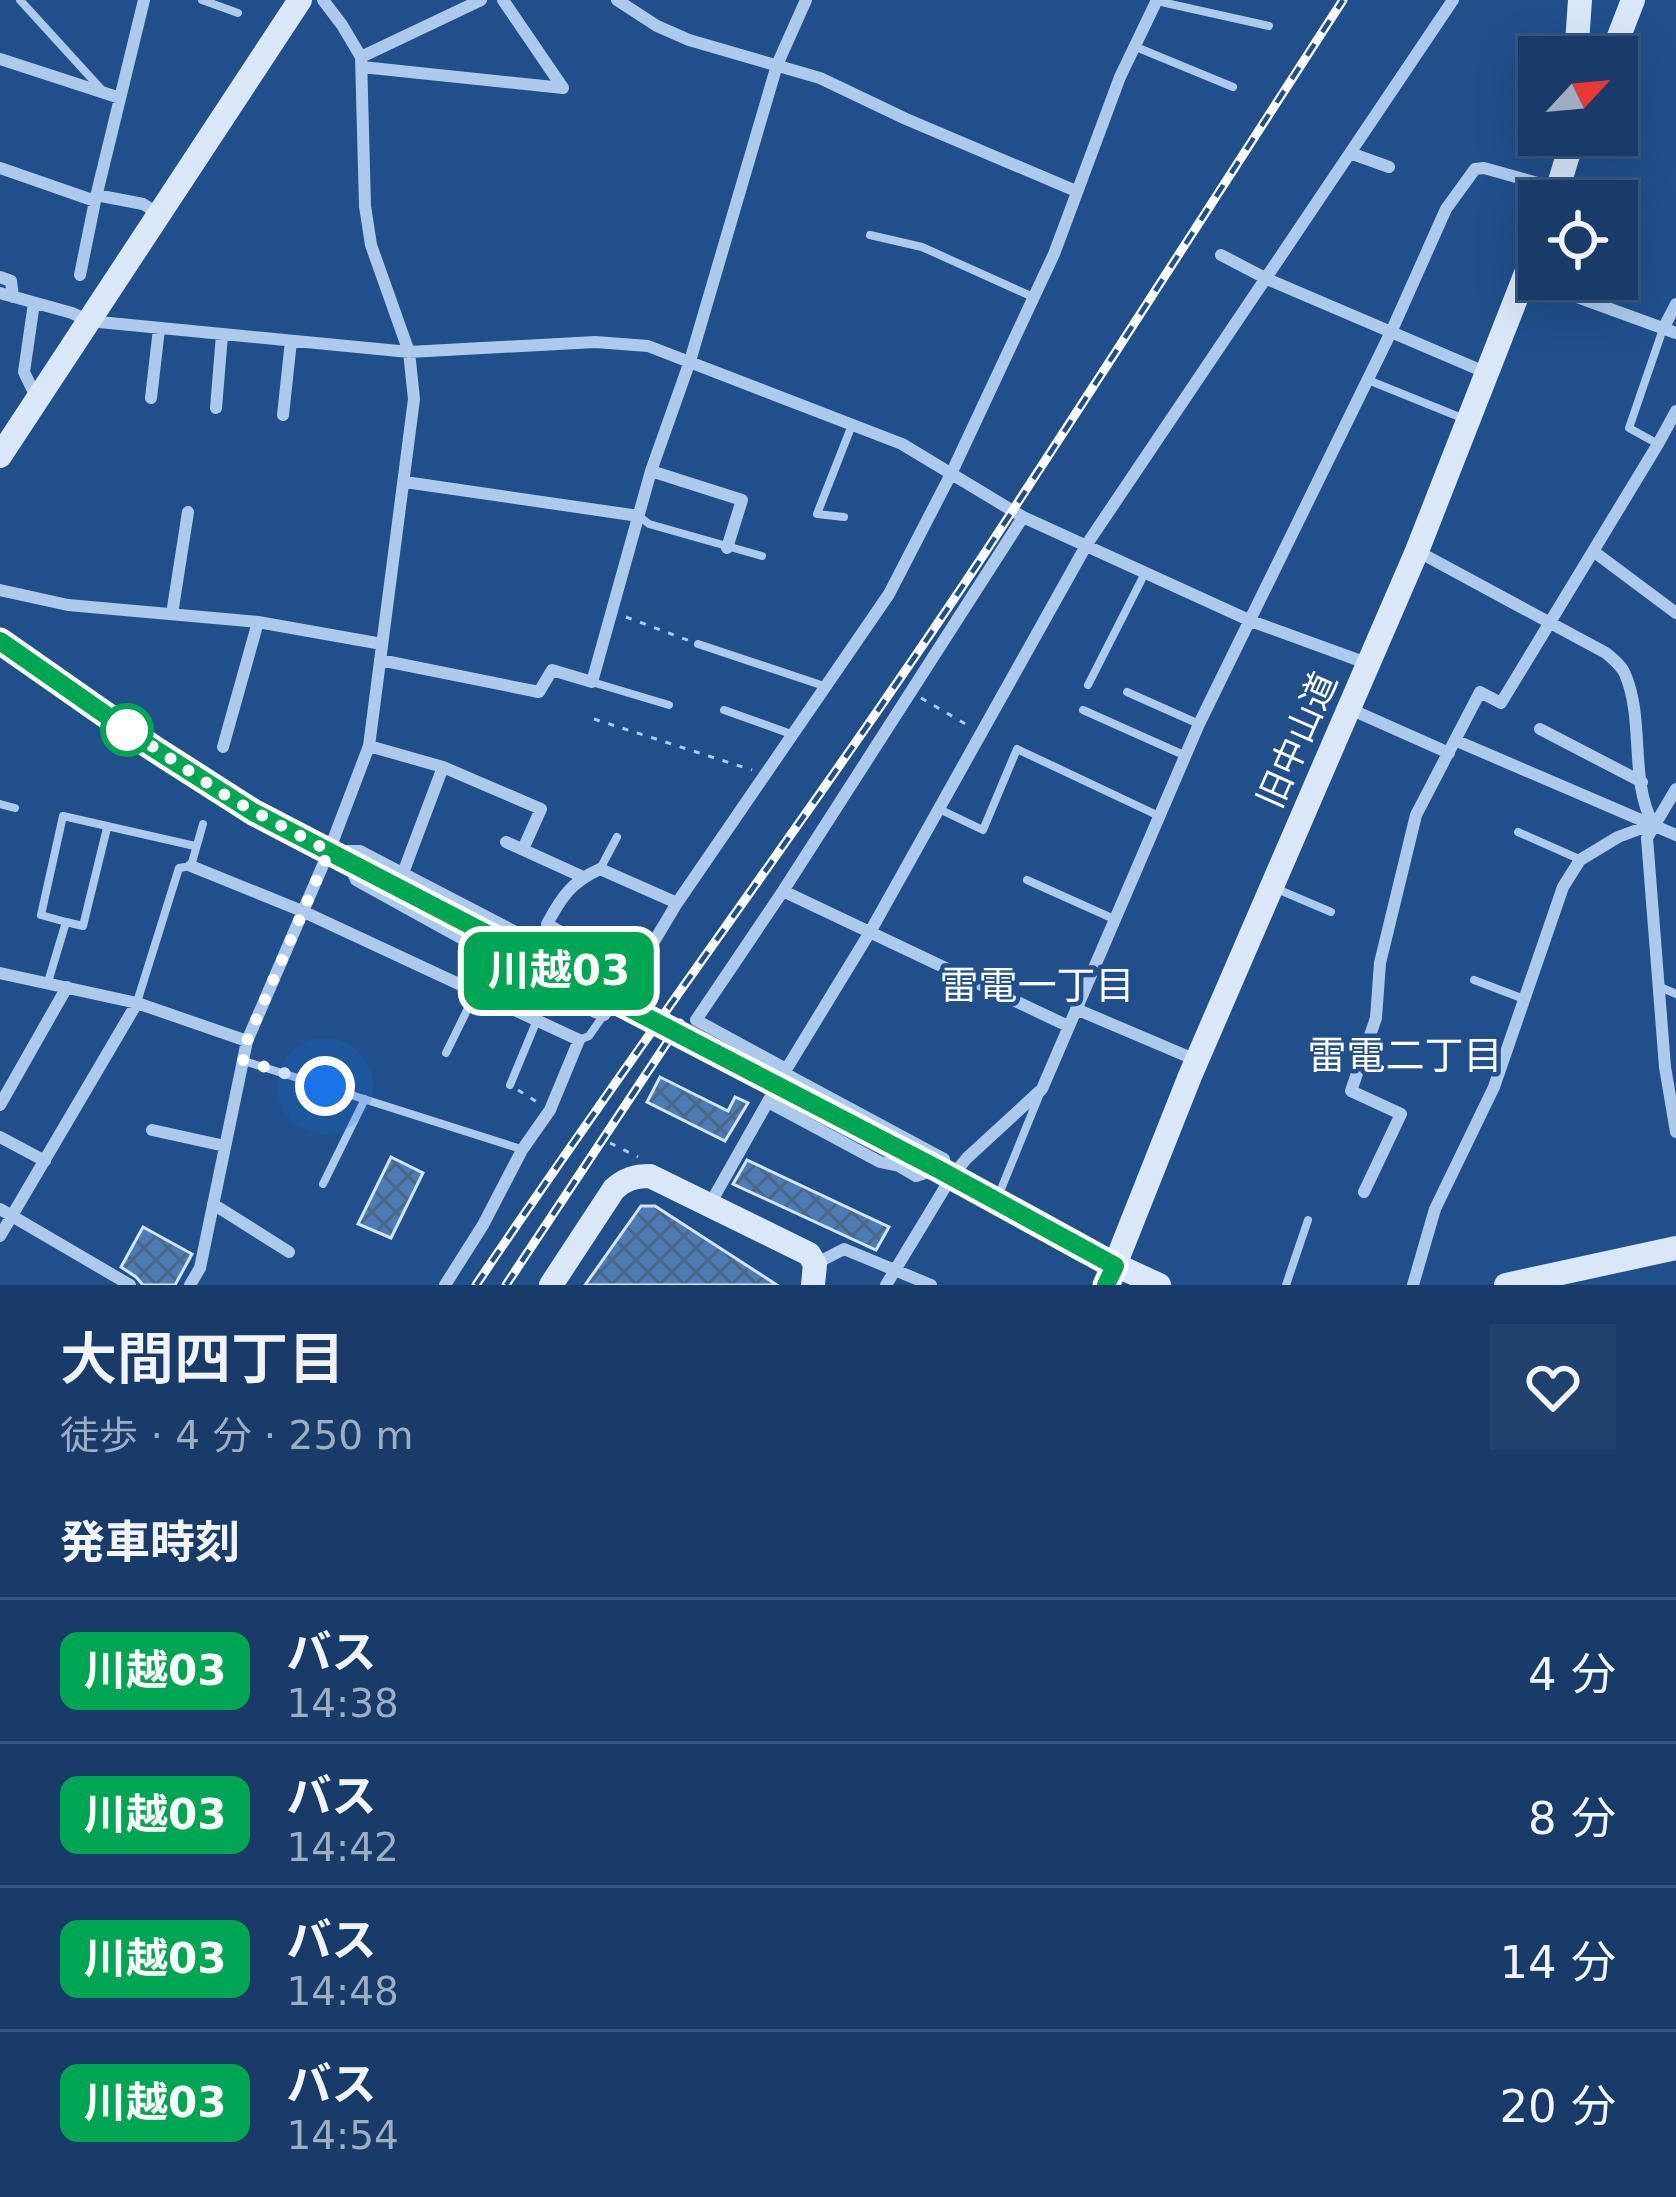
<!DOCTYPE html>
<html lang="ja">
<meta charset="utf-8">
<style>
:root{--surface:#183b69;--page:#21426f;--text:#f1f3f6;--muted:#9fadc0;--line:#36557d}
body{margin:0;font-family:"DejaVu Sans","Noto Sans JP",sans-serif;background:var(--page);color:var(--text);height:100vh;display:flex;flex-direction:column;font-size:45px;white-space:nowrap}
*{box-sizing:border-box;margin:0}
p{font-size:39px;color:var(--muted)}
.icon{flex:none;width:66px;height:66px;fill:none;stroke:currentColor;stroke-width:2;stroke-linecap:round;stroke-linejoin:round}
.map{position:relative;height:1285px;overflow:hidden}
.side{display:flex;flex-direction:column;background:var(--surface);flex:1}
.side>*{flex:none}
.badge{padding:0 24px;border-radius:18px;font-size:42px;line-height:78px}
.needle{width:78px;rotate:64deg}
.tools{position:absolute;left:1518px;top:36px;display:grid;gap:24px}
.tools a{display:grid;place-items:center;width:120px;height:120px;border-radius:0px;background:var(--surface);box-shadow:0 12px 48px #0002,0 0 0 3px var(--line);font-size:60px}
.you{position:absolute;width:60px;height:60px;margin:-30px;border:9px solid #fff;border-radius:50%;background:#1a73e8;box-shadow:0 0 0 18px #1a73e833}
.map>.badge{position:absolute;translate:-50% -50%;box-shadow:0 0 0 6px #fff}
h2{padding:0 60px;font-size:45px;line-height:108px}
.round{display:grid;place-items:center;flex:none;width:126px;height:126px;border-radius:0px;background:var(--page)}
.headline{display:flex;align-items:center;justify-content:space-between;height:204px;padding:0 60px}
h1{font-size:57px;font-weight:600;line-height:90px}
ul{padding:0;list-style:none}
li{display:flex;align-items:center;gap:36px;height:144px;padding:0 60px;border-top:3px solid var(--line)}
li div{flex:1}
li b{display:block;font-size:45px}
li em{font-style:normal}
li .badge{min-width:132px;font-weight:700;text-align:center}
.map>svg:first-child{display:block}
.building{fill:url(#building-cross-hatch);stroke:#d2e4f9;stroke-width:3}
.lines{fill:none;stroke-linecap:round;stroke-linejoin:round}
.secondary-tunnel{stroke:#41699d;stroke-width:24;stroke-dasharray:24 12;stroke-linecap:butt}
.path{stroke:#adcaec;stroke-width:3;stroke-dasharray:6 9;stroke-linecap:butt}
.lane{stroke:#adcaec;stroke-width:8}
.street{stroke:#adcaec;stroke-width:12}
.secondary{stroke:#d9e7f9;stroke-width:24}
.rail-casing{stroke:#fff;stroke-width:9}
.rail{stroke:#204f8c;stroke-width:4.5;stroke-dasharray:14;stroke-linecap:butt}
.line-casing{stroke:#fff;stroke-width:27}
.line{stroke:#00a651;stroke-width:18}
.walk{stroke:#fff;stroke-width:12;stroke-dasharray:0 21.6}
.stop-dot{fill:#fff;stroke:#00a651;stroke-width:6}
.labels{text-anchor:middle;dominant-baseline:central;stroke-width:9;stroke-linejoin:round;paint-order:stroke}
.street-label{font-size:36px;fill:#fff;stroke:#204f8c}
.neighbourhood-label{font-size:39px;fill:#fff;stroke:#204f8c}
</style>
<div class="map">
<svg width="1676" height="1285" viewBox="0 0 1676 1285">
<defs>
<pattern id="building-cross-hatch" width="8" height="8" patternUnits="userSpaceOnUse" patternTransform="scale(3)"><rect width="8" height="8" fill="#4c7bb5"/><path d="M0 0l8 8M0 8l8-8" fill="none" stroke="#4c6686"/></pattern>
</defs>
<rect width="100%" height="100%" fill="#204f8c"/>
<path class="building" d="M660,1077L728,1111L735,1097L748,1103L725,1141L647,1102Z
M391,1157L423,1173L391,1238L358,1224Z
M747,1160L889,1227L876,1250L733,1184Z
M641,1206H655L777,1285H585Z
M143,1227L192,1254L175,1285H143L136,1277L121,1267Z"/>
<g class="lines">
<path class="secondary-tunnel" d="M647,1018L692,1041"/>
<path class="path" d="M626,617L690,641
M921,698L969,726
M594,719L752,770
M518,1090L540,1104
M610,1143L638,1157"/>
<path class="lane" d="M20,0L102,90
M202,0L238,13
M1157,1L1269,26
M1136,47L1233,87
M870,235L922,247L1033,297
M1368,380L1462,418
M1658,444L1629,428L1663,329
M639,516L649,524L762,556
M844,517L817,514L852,425
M698,644L824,686
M592,682L669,705
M1088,685L1145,573
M1127,692L1199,724
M724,710L791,734
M1083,710L1186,756
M0,804L15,808
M939,809L983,830L1017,749L1159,816
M1518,832L1579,859
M600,869L617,837
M1027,880L1114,919
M1277,889L1331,912
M66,922L83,926L107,828
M1474,980L1524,999
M48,982L66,922L41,915L63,816L195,846
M1658,986L1676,994
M137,1002L179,868L191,866L203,824
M579,1040L589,1036L603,1016
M446,1053L476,992
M244,1061L521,1149
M510,1085L537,1020
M323,1184L365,1099
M997,1199L1039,1096
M1286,1285L1308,1220"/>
<path class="street" d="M617,0L657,26L689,40L820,78L906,119L1076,191
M361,57L481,0
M0,59L120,98
M362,67L563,88L503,0
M1350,153L1389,167
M0,168L95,201
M96,195L143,204L159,214
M1221,255L1267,279L1487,373
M80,275L95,201L144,0
M0,277L11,281L13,297
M1525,278L1676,333
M0,293L72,313L89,321L409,352L595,342L648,346L902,444L1023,517L1251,621L1369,664
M34,303L24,372L37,399
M1664,327L1676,304
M151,398L159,329
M216,408L222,335
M283,415L291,341
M651,471L742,500L727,548
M405,482L639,516
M1417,551L1606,653C1613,659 1622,666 1625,674C1645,721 1629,779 1653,824
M1593,551L1676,613
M0,590L68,605L258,622L382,644
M172,614L188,512
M380,660L539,692L552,670L592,682L651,471L690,361L777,65L806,0
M1350,709L1449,753
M1540,729L1642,782
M1457,741L1676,835
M369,746L443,767L541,809L523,849
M223,747L258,622
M1676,789L1647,838L1665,1067L1676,1132
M506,842L583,877
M338,851H360L531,940L547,941L628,985
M191,866L302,911L579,1040L550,1110L522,1150L483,1225L445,1285
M351,868L356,880L595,1012L604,1015L628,985L677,903L889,594L951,474L1054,254L1120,77L1157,0
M403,873L443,767
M783,891L1023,517
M640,966L618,953L589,949L547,924C561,898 571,882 600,869L677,903
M0,973L137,1003L247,1041
M1076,1009L1196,1060
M786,1069L696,1020L783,891L1068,1026
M784,1073L944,1159
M768,1102L880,1162L899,1166L916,1176L937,1169
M0,1105L67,987
M152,1130L225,1146
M0,1137L45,1161
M1364,1192L1401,1114L1351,1091L1376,1018L1380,963L1416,815L1480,692L1501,703L1658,444L1676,411
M213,1204L289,1252
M710,1204L784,1073L870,932L1087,544L1453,0
M0,1209L130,1285
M0,1236L137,1003
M815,1264L844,1249L931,1285
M190,1285L200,1268L247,1041L329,851L369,746L414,399L409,352L371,245L365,206L361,57L342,25L323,0
M886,1285L952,1176L967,1158L1042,1089L1199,724L1392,330L1446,209L1475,169L1484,168L1559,189
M1413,1285L1435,1209L1494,1087L1563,887L1580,860L1618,837L1653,824"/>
<path class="secondary" d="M1576,57L1580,0
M1611,57L1633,0
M1554,201L1574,135
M0,456L300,0
M0,641L153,748L253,811L609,998
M623,1005L647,1018
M692,1041L772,1082
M784,1089L952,1176L1081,1249L1159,1285
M551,1285L614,1189C625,1179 635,1176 650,1176L809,1254L815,1264L813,1285
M1107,1285L1190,1076L1417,551L1539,240
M1506,1285L1676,1248"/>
<defs>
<path id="rail" d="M476,1285C646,1032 830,788 998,533C1114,356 1228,177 1343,0
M506,1285L680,1023"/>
</defs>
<use href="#rail" class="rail-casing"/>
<use href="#rail" class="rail"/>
</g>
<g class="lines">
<defs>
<path id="line" d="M0,641L153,748L253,812L938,1169L1115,1266L1106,1285"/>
</defs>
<use href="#line" class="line-casing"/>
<use href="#line" class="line"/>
<path class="walk" d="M127,730L122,726L231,799L329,851L247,1041L243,1060L325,1086"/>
</g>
<circle class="stop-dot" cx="127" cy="730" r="24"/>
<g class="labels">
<g class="street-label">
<text transform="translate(1297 740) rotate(-66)">旧中山道</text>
</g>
<g class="neighbourhood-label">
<text x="1037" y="985">雷電一丁目</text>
<text x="1405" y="1055">雷電二丁目</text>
</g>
</g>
</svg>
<div class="tools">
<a><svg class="needle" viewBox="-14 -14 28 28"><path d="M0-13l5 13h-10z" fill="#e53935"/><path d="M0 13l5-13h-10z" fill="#9fadc0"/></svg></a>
<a><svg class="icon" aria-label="locate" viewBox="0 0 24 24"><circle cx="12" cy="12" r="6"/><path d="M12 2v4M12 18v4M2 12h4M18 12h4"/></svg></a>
</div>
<div class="you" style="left:325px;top:1086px"></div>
<b class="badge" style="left:559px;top:971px;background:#00a651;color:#fff">川越03</b>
</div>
<section class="side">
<div class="headline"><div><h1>大間四丁目</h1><p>徒歩 · 4 分 · 250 m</p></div><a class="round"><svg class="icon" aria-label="heart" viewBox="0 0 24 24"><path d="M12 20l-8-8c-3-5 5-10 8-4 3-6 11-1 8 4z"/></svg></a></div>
<h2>発車時刻</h2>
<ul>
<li><span class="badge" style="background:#00a651;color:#fff">川越03</span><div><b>バス</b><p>14:38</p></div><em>4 分</em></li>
<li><span class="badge" style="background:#00a651;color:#fff">川越03</span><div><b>バス</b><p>14:42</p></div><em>8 分</em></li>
<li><span class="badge" style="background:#00a651;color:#fff">川越03</span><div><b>バス</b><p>14:48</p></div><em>14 分</em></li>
<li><span class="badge" style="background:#00a651;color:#fff">川越03</span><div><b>バス</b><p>14:54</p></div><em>20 分</em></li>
</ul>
</section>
